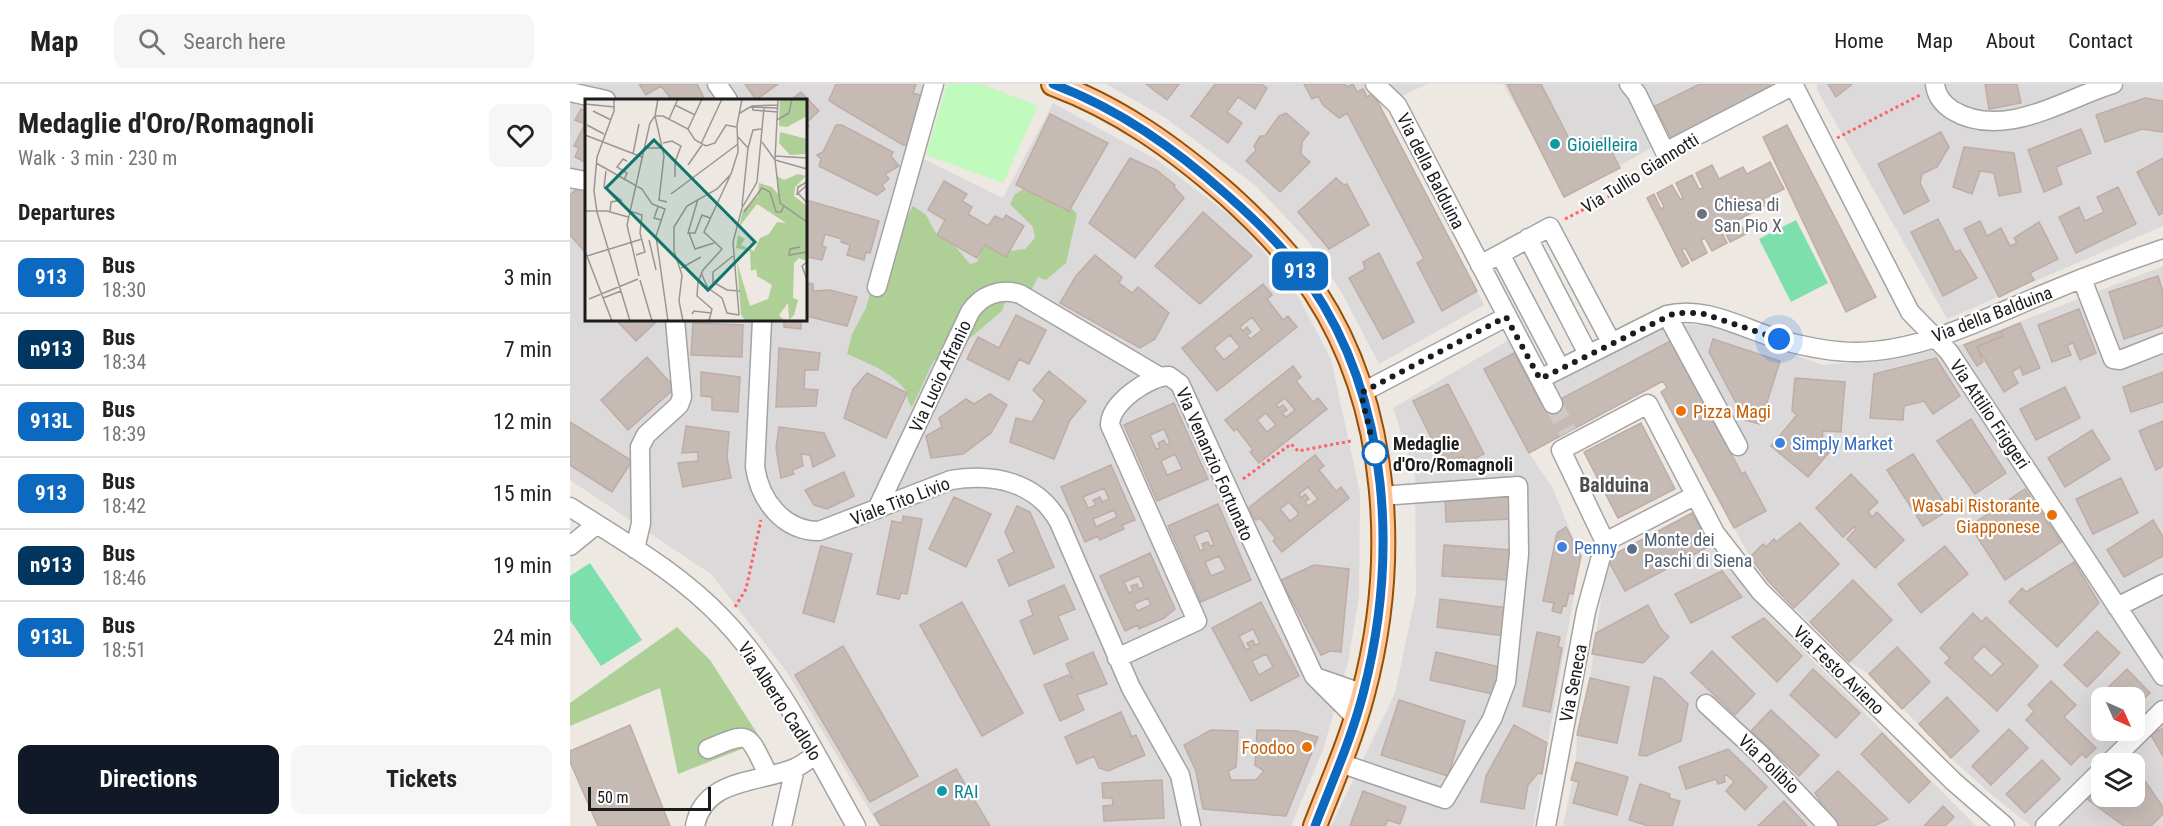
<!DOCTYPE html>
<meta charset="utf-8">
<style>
:root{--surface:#fff;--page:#f6f6f6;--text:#222;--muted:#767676;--line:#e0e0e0;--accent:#111827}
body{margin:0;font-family:"Roboto Condensed",sans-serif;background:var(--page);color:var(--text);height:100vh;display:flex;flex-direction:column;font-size:22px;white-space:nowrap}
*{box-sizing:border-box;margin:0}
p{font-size:20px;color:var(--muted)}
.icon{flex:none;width:33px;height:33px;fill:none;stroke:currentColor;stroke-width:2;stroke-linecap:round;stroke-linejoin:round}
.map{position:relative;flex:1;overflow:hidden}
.details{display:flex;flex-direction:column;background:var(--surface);width:570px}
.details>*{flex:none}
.badge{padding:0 12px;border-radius:9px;font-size:21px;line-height:39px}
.needle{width:39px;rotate:135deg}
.fabs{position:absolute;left:1521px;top:603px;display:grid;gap:12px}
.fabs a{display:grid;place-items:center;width:54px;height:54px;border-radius:12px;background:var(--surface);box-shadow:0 6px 24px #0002;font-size:30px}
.scale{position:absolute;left:18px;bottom:15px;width:123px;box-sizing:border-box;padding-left:6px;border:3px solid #1c1c1c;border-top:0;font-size:16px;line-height:21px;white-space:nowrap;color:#1c1c1c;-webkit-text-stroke:4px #fff;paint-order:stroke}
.you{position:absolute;width:30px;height:30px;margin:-15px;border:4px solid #fff;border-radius:50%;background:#1a73e8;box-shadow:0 0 0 9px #1a73e833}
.map>.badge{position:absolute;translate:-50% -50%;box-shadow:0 0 0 3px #fff}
h2{padding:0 18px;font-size:22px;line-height:54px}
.round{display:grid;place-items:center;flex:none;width:63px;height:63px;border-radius:12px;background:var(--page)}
.summary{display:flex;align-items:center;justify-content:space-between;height:102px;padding:0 18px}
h1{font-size:28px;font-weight:700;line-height:45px}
.cta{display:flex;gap:12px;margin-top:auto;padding:12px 18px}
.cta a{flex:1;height:69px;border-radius:12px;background:var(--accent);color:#fff;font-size:24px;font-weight:700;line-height:69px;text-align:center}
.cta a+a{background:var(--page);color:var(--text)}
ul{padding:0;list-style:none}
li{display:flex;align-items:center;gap:18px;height:72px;padding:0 18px;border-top:2px solid var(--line)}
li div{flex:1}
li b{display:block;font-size:22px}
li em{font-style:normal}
li .badge{min-width:66px;font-weight:700;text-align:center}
header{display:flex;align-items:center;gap:36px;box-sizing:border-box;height:84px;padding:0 30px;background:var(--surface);border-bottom:2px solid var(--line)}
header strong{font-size:28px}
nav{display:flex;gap:33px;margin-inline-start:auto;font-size:21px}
.search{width:420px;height:54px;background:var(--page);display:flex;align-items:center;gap:15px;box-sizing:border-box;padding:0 21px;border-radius:12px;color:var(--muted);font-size:22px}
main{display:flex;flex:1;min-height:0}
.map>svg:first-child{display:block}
.residential{fill:#dbd9da;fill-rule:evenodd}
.forest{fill:#aecf95}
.park{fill:#c0fabd}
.pitch{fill:#7de0ac}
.building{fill:#c6bab5;stroke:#c0aca4;stroke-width:1.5;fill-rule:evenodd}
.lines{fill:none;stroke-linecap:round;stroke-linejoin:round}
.minor-tunnel{stroke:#cec9c4;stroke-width:18;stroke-dasharray:18 9;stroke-linecap:butt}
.minor-casing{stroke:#a3a3a3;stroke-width:21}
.major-casing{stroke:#954f00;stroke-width:26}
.path{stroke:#fd6469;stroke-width:3;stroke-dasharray:3 3;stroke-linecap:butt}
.minor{stroke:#fff;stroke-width:18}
.major{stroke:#fec397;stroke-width:22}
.line-casing{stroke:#fff;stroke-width:14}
.line{stroke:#0c69bf;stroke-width:9}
.walk{stroke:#1c1c1c;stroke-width:6;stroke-dasharray:0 10.8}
.culture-dot{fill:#0f9aa8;stroke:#fff;stroke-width:2}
.worship-dot{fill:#6b7280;stroke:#fff;stroke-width:2}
.food-dot{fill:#e8710a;stroke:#fff;stroke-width:2}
.shop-dot{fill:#3f7fe0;stroke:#fff;stroke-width:2}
.stop-dot{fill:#fff;stroke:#0c69bf;stroke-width:3}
.service-dot{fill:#5c6f8a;stroke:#fff;stroke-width:2}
.labels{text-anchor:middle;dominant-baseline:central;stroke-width:4.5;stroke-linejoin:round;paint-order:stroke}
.culture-label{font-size:18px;fill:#0d838f;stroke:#fff;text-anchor:start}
.street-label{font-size:18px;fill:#1c1c1c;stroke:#fff}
.worship-label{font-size:18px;fill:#5b616d;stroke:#fff;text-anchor:start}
.food-label{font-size:18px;fill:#c56008;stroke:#fff;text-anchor:end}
.stop-label{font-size:18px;font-weight:bold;fill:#1c1c1c;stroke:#fff;text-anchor:start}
.shop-label{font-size:18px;fill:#366cbe;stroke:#fff;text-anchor:start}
.service-label{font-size:18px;fill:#4e5e75;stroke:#fff;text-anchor:start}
.neighbourhood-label{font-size:20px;font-weight:bold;fill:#4f4f4f;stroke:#fff}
.inset-road{fill:none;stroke:#9a9693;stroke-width:1.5}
.view{fill:#0f766e;fill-opacity:0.15;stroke:#0f766e;stroke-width:3}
.inset-edge{fill:none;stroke:#1c1c1c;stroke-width:3}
</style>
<header>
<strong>Map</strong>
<div class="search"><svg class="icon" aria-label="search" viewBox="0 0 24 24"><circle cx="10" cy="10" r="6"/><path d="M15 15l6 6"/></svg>Search here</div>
<nav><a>Home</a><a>Map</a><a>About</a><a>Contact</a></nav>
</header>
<main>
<section class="details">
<div class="summary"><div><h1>Medaglie d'Oro/Romagnoli</h1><p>Walk · 3 min · 230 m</p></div><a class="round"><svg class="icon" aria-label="heart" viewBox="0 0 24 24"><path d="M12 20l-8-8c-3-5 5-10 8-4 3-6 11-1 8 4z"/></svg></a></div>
<h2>Departures</h2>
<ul>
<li><span class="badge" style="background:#0c69bf;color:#fff">913</span><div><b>Bus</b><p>18:30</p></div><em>3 min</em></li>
<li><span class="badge" style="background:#00365f;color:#fff">n913</span><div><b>Bus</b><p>18:34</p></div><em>7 min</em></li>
<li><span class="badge" style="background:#0c69bf;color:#fff">913L</span><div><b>Bus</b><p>18:39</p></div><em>12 min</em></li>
<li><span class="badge" style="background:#0c69bf;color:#fff">913</span><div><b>Bus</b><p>18:42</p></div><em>15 min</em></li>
<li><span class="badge" style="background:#00365f;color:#fff">n913</span><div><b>Bus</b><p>18:46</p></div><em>19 min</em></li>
<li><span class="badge" style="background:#0c69bf;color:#fff">913L</span><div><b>Bus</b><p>18:51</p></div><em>24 min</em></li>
</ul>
<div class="cta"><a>Directions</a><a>Tickets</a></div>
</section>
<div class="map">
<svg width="1593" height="742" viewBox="0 0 1593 742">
<rect width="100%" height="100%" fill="#eee8e2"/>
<path class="residential" d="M0,0H356L337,67L433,114L483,19L587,76L666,136L722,201L761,275L790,409L789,513L778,578L753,666L721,742H309L217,588L141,490L0,396ZM16,16H236V236H16Z
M536,0H857L811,22L914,221L809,280L773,211L739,158L686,102L594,33Z
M933,0H1190L997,113Z
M1247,0H1593V142L1377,235L1247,6Z
M1593,182V742H1461L1423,712L1381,674L1299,590L1279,578L1198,498L1180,473L1091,308L1097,304L1093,297L959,369L982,403L1011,472L963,742H761L825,609L846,510L845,390L823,324L942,254L971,308L1087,243L1137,240L1253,281L1314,275L1390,261ZM1532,614H1564V646H1532ZM1532,680H1564V712H1532Z
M1122,429L1140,462L1201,534L1406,742H993L1006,678L1007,651L1020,594L1037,474Z"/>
<path class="forest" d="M454,105L499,127L501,124L507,130L496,179L476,196L468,193L459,211L437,213L432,227L399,255L386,279L379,280L364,276L342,323C336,317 339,310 333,303C318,286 297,279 277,270L282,250L296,224L303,198L343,122L356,131L367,151L384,161L400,180L407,178L415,161L436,173L439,167L455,165L465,154L463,143L440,120L445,110Z
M107,543L140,576L192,657L108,690L90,604L0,642V619Z"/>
<path class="park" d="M377,0H412L468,22L433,99L356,71Z"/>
<path class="pitch" d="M1226,136L1258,199L1221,218L1189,155Z
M20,479L72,556L31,582L0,536V492Z"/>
<path class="building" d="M69,0H127L135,16H102L91,2L76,11Z
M175,0H208L186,16Z
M266,0H346L343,9L353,12L338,61H333L264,20L259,16Z
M576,0H609L597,16Z
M645,0H691L697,4L685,25L668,13L657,28L672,39L658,59L621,32Z
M734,0H775L777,3L783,0L787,8L793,5L797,13L803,9L907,207L872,227L847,179L854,175L777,29L769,34L753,21L748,12L742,15Z
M937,0H971L1006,68L1034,53L1050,84L994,113Z
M1130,0H1200L1202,5L1102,56L1085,22Z
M1258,0H1282L1266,13Z
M1415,0H1447L1451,19L1419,25Z
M231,8L249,27L236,39L239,42L236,44V16H221Z
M1575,14L1593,17V48L1572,45L1535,58L1526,31Z
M11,25L16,27V79L5,73L9,64L4,62L15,40L5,36Z
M716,29L739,49L732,58L731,70L740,78L710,108L676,77L686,66L684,62L690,52H695L709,32Z
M480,30L538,59L499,127L446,101Z
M266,41H272L323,68L321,72L329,82L315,90L319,95L312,101L315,105L307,111L249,82L251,75L247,71L253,68Z
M1217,41L1306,213L1276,228L1193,53Z
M1511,45L1521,69L1486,83L1492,100L1474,108L1458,66Z
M1371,48L1379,63L1367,83L1352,90L1350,99L1359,117L1334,130L1308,80Z
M1394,63L1444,69L1451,108L1429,112L1424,89L1410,87L1402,110L1383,103Z
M560,74L586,86L605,101L604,103L614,114L565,174L519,139Z
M1593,74V129L1589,131L1567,88Z
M1200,78L1214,105L1193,115L1196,121L1168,136L1176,150L1160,158L1153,144L1150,145L1157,159L1142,167L1135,154L1131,156L1137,169L1122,177L1115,164L1112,166L1119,179L1112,183L1077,114L1084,110L1091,125L1094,123L1087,109L1102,101L1110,115L1113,114L1106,99L1122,91L1129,105L1133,104L1126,89L1142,81L1149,95L1173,83L1177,90Z
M766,94L774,101L777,100L799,141L759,165L728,128Z
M374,97L397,110L392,117L402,123L398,130L418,142L425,132L433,136L436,131L454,142L436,173L415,161L407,174L367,151L375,136L358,126Z
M11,101L16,107V169L0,151V111Z
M1548,103L1566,140L1506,169L1489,133L1509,123L1515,137L1534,128L1527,113Z
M236,116L309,137L300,169L296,168L294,176L277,171L280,161L271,158L272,155L255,150L252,162L256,163L252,176L236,173Z
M633,128L682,172L630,220L585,182Z
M1368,135L1385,168L1390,166L1407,194L1373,212L1341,148Z
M1410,137L1417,152L1431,144L1440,162L1447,159L1444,154L1469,138L1488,175L1460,189L1464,196L1429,213L1394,145Z
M809,169L844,238L813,255L779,194L795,185L793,178Z
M525,171L552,193L549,199L562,209L568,203L599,229L585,255L570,264L490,219L506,192Z
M1588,192L1593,208V242L1554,255L1539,208Z
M236,199L243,200V207L260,206L287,213L277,242L236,232Z
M693,200L702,211L697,215L713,236L718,232L727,243L647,307L612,264ZM682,233L692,246L680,255L677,251L681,248L677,243L673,247L670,243ZM660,251L670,263L654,276L644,264Z
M1509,225L1526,269L1510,276L1503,259L1497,261L1501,271L1482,278L1468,241Z
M446,231L476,246L459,280L449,275L439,296L397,275L408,253L429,264Z
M46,236H88L66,257Z
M214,236H231V245L214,243Z
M123,239L173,241L172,273L121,271Z
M1450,239L1470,284L1453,291L1450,283L1442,288L1448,299L1434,308L1407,263L1433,252L1431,247Z
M1431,247L1433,252L1407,263L1413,278L1407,282L1394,261Z
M1104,255L1112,271L1109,272L1172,390L1175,388L1196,427L1164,444L1091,308L1097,304L1093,297L959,369L914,285L944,269L974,324Z
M1143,255L1210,277L1190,340L1175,336L1139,268Z
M209,264L250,269L248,286H235L234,305L248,306L246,322L206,323Z
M77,273L105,304L58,346L31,316Z
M1366,274L1390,312L1363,330L1354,317L1334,322L1333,336L1300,334L1304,290Z
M723,282L731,293L726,297L743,318L748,314L757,325L689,379L680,368L683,366L667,345L664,347L655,336ZM715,314L725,326L716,333L712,329L717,326L713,321L709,324L706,321ZM696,329L706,341L697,348L687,336Z
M479,287L516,317L500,336L484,375L440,358L446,334L462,338L474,317L463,306Z
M131,288L170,293L168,328L142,326V313L131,312Z
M1593,288V318L1561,328L1553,303Z
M297,289L337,309L316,354L274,334L283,305Z
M1225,294L1275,298L1271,348L1253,347L1252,357L1262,365L1238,393L1201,362L1227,331L1222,327Z
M878,300L914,370L896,379L893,372L875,381L843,317Z
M1495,303L1510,334L1466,356L1450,325Z
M420,310L437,321L421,349L393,370L361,374L356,352L372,343L369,334L396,315L404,320Z
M604,319L638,395L587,417L554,341ZM594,345L600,359L596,361L594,356L588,359L590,364L586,365L580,351ZM605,370L612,385L597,391L591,377Z
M1401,335L1436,389L1405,410L1367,357Z
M1593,337V382L1586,386L1569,347Z
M0,338L62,377L42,408L0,381Z
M1071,339L1105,405L1048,434L1014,368Z
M116,342L159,348L157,373L161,394L113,403L108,379L128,377V368L112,369Z
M209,343L254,349L265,372L243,383L240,371L231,370L233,382L222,386L224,390L211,394L206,364Z
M1522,346L1540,375L1495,403L1478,374Z
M1343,370L1379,426L1353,442L1317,386Z
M745,371L754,382L749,386L766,407L771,403L779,414L712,468L703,457L706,455L690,434L686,436L677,425ZM738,403L748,415L738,422L735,418L739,415L735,410L731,414L729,410ZM719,418L729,430L720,437L710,425Z
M541,381L565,436L552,441L554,445L530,456L528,452L515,458L491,403ZM534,404L539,415L532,418L530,413L523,416L526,421L518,424L513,413ZM544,426L547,433L526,443L523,435Z
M274,388L284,412L257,425L244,421L235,406Z
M1281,390L1308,418L1298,428L1302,433L1307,428L1334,456L1305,484L1277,455L1286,445L1284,443L1273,453L1246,424Z
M1551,394L1568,429L1523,450L1506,415Z
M1455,405L1491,458L1435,496L1400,442Z
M940,407L941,435L876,438L875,410Z
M384,413L421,430L396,483L359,465Z
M648,420L681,496L631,518L598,442ZM638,446L644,461L640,462L638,458L632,460L634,465L630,467L624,452ZM649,472L656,486L641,492L635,478Z
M447,422L460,428L484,483L439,502L428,476L444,468L435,448Z
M1122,429L1140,462L1055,507L1037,474Z
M333,432L352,435L337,510L331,509L329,515L307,510L322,437L332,439Z
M1583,436L1593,453V472L1554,493L1537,466Z
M1230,439L1269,480L1224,524L1199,498L1180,473L1193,460L1196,463L1204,455L1206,458Z
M996,443L1011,472L1003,510L999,509L996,522L993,521L991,529L982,527L984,519L973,517L987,449Z
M874,461L941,466L939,496L872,492Z
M251,462L282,470L264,538L233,529Z
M1375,462L1398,490L1351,529L1328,500Z
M580,469L605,525L594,534L569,545L568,541L555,547L530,492ZM569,492L574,503L569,505L567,500L561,502L563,507L559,509L554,498ZM578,514L581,521L567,527L564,520Z
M1504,478L1529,519L1487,563L1439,518L1452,504L1456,508Z
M744,481L779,485L771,568L760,567L751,571L711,496Z
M1152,487L1172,513L1121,539L1105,510Z
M1283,496L1322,536L1279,578L1240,538Z
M494,501L505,525L488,532L498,555L464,570L450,537L463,531L458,517Z
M870,515L938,524L934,552L867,543Z
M392,518L453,629L412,652L350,541Z
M691,518L729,592L681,617L642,544ZM683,545L690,559L685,561L683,556L677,559L680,564L676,566L669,552ZM696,570L703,583L689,591L682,577Z
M1078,521L1091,545L1099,553L1073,579L1022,570L1026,549Z
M1403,529L1412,538L1416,533L1468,582L1427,627L1375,579L1380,574L1370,564ZM1414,562L1433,580L1421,592L1402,574Z
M1194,534L1232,572L1207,598L1162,553Z
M1527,547L1550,569L1517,603L1494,581Z
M967,548L990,553L988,563L992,564L980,628L953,622Z
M273,562L348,692L300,718L225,591Z
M1327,563L1360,598L1332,625L1299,590Z
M1142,567L1185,610L1165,631L1121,589Z
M523,568L537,600L507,611L514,626L490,637L474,601L498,591L502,594L496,580Z
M866,568L930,583L923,610L860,596Z
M1243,585L1290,629L1266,654L1220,611Z
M1557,585L1580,609L1564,624V614H1532V633L1523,618Z
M1084,593L1092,595L1118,620L1111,657L1076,672L1069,671Z
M1020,594L1059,603L1047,659L1007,651Z
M1481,597L1506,621L1494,633L1526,664L1516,674L1512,670L1501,681L1456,636L1464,627L1458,621Z
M1377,613L1409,647L1381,674L1349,640Z
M829,616L895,637L878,692L811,671Z
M1201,626L1249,671L1229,692L1181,647Z
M551,628L562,653L566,651L575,671L538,687L529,684L524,672L507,680L495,653Z
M60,641L100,742H28L0,678V667Z
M944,641L977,659L972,690L968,689L958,701L954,725L911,718L916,692Z
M1593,644V672L1581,651Z
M1439,645L1458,664L1421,701L1402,682Z
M641,646L668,647L666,683L658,687L661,696H686L694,687L685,681L687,646L726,647L748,653L716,732L633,725L626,687L614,661Z
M1312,649L1360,698L1339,719L1291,670Z
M1158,665L1197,703L1175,726L1156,707L1164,698L1157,691L1154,692L1155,698L1148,700L1146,695L1116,705L1109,683Z
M1472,676L1490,695L1455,729L1436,710Z
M1006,678L1058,693L1047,731L1003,719L1009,698L1001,696Z
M1564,681L1593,723V730L1581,742H1554L1517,715L1532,702V712H1564Z
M386,685L420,742H311L304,730Z
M1268,687L1318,735L1304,742H1265L1245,709Z
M592,696L594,734L534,737L533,722L543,721L542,714H533L532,699Z
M1070,700L1100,710L1099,714L1110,717L1102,742H1079L1059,736Z
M793,707L836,723L830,740L818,736L815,742H780Z
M1214,717L1237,742H1188Z
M1373,722L1384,733L1375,742H1354Z"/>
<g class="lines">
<path class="minor-tunnel" d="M983,320L998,348"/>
<defs>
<path id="minor" d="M147,0L158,16
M805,0L827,21L970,295L1097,231C1135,221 1174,245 1211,256C1236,263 1261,268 1287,268C1351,267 1412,236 1469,212C1509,195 1551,179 1593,165
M1059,0L1067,10L1095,68L1224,1
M1223,0L1340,228L1379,268L1593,592
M1365,0C1366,11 1373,20 1382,26C1433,57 1494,15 1543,0
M0,8L36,16
M0,94L16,97
M958,154L1018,270
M930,170L990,284
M910,181L980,143L1041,258
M1512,195L1543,275L1550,276L1593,259
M307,203L364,0
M1097,231L1168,362
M192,236L185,383C190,416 213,447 249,447L381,396C424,389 467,398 489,438L561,604L610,691L621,742
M970,295L983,320
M791,309L936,233
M0,423C53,457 110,489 154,536C210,595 246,672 286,742
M307,425L400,228C411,211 430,204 450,210L590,293
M1035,458L991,366L1078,320L1145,449L1190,507L1384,698L1435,742
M1035,458L1124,412
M0,462L27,440
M65,465L71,439L70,363L76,351L109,321L112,313L105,236
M1547,523L1593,500
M547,574L627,537L540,341C540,319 579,292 599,292L610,300L744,592L786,634
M748,594L794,610
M1136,620L1189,669L1258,742
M138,665C182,646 177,649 198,690
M770,679L875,715L922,635L936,598L949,470L948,402L811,412
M1538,680L1593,626
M125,742C134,694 189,699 225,684C232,681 239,675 245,671
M212,742L225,684
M976,742L1016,527L1035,458
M1475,742L1532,686"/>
<path id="major" d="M483,0C550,25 604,64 658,111C690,140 721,171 745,208C821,324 828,479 793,610C781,656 762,698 745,742"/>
</defs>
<use href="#minor" class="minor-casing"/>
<use href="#major" class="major-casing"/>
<path class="path" d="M1267,54L1352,10
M995,135L1038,113L1082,79
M673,395L721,360L728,367L781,357
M165,523L176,505L191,436"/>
<use href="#minor" class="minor"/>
<use href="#major" class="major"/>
</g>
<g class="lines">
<defs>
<path id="line" d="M483,0C549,25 604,64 657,111C688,138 717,167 740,200C821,318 828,476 793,610C781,656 762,698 745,742"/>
</defs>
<use href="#line" class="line-casing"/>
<use href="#line" class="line"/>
<path class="walk" d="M805,369L791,309L936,233L970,295L1105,229H1131L1209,255"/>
</g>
<g class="culture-dot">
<circle cx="985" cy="60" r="6"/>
<circle cx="372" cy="707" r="6"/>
</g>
<circle class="worship-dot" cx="1132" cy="130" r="6"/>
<g class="food-dot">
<circle cx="1111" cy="327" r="6"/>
<circle cx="1482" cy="431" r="6"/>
<circle cx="737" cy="663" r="6"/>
</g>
<g class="shop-dot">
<circle cx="1210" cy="359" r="6"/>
<circle cx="992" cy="463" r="6"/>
</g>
<circle class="stop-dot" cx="805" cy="369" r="12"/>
<circle class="service-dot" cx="1062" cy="465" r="6"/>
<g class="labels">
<g class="culture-label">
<text x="997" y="60">Gioielleira</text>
<text x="384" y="707">RAI</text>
</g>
<g class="street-label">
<text transform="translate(861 87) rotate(63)">Via della Balduina</text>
<text transform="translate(1070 89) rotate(-32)">Via Tullio Giannotti</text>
<text transform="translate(1422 230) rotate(-21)">Via della Balduina</text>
<text transform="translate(370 292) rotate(-65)">Via Lucio Afranio</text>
<text transform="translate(1420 330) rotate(56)">Via Attilio Friggeri</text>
<text transform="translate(645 380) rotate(66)">Via Venanzio Fortunato</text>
<text transform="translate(330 417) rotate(-21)">Viale Tito Livio</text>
<text transform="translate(1269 586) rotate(44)">Via Festo Avieno</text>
<text transform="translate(1003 599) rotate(-79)">Via Seneca</text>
<text transform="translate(210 617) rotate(57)">Via Alberto Cadlolo</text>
<text transform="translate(1199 680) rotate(44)">Via Polibio</text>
</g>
<g class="worship-label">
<text x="1144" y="120">Chiesa di<tspan x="1144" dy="21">San Pio X</tspan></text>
</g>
<g class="food-label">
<text x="1123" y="327" text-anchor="start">Pizza Magi</text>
<text x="1470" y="421">Wasabi Ristorante<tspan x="1470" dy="21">Giapponese</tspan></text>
<text x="725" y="663">Foodoo</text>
</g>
<g class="stop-label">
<text x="823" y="359">Medaglie<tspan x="823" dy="21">d'Oro/Romagnoli</tspan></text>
</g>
<g class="shop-label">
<text x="1222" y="359">Simply Market</text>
<text x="1004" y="463">Penny</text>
</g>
<g class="service-label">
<text x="1074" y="455">Monte dei<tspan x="1074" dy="21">Paschi di Siena</tspan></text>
</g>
<g class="neighbourhood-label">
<text x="1044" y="401">Balduina</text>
</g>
</g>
<g transform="translate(15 15)">
<rect width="222" height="222" fill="#eee8e2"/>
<path d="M195,0H222V17L202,28L194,27ZM195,33L222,40V55L205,56L194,44ZM213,75L221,77L210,88L209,97L222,107V162L214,159L209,164L208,199L213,201L209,216L204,221L203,204L194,216L200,222H161L156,216L152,163L165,207L183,200L187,186L172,177L171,170L166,172L165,152L151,149L153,136L160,140L156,146L169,152L175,139L184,135L192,123L201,124L172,105L154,128L158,111L173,97L174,84L187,88L193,95L192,77L199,81Z" fill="#aecf95"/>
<path class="inset-road" d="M29,0V12L12,58L9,92L12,113L45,222M73,0L70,17L79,57L74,101L82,103M193,0L190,61L222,70M0,5L30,8M90,6L110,16M8,12L26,21M193,13L168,11L167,7L193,6M155,14L165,8L193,9M70,17H78L103,30L110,41L121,47L130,44L141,26L151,28M84,20L93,0M192,21L204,14L207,0M2,26L19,35M103,30L117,0M0,36L57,58M153,38L163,49L157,107M177,43L190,61L195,104L222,123M78,44L87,42L96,47L90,63V78M116,45L137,0M59,49H78M163,49L168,31L177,30M48,55L54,25M190,57L222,59M11,64L57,90L67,105L80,110L71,137L83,222M103,66L117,46M21,72L19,88L36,101L26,103L25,113M39,81L42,74L32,68L38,60L42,62M222,86L213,94L222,104M86,95L153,45M212,96L213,88L222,83M113,100L103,134H110L117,116L125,119M73,108L69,119L76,121M0,112H22L43,118M45,112L57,116L55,134L60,153L51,156M159,113L177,89L185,93L191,113H196L199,107M104,134L110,150L129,144M64,141L71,171M215,148L205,150L204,156L222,153M0,152L27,222M2,157L57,140M148,157L128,173V183L142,191L155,192M222,163L217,167L222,181M96,169L116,158M116,174L123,189L137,199L142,214L154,216M54,177L42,126L65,24L70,17M55,181L67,222M222,196V218M18,199L36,192M4,200L53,180M107,215L109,212L126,214M154,216L148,143L157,109L172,83L179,9M98,222L94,202L97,176L89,152V128L102,107L132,90L146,75L153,53L152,26L157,0M124,222L127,210L112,197L113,183L118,171L137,150L119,133L145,77"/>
<path class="view" d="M69,41L170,143L123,191L21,89Z"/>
<rect width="222" height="222" class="inset-edge"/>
</g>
</svg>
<div class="fabs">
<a><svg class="needle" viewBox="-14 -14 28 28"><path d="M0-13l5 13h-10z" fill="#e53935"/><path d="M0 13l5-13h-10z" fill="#767676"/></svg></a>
<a><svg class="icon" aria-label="layers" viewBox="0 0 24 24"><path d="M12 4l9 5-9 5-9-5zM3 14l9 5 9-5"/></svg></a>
</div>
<div class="scale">50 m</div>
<div class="you" style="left:1209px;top:255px"></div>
<b class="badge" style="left:730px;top:187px;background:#0c69bf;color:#fff">913</b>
</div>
</main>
